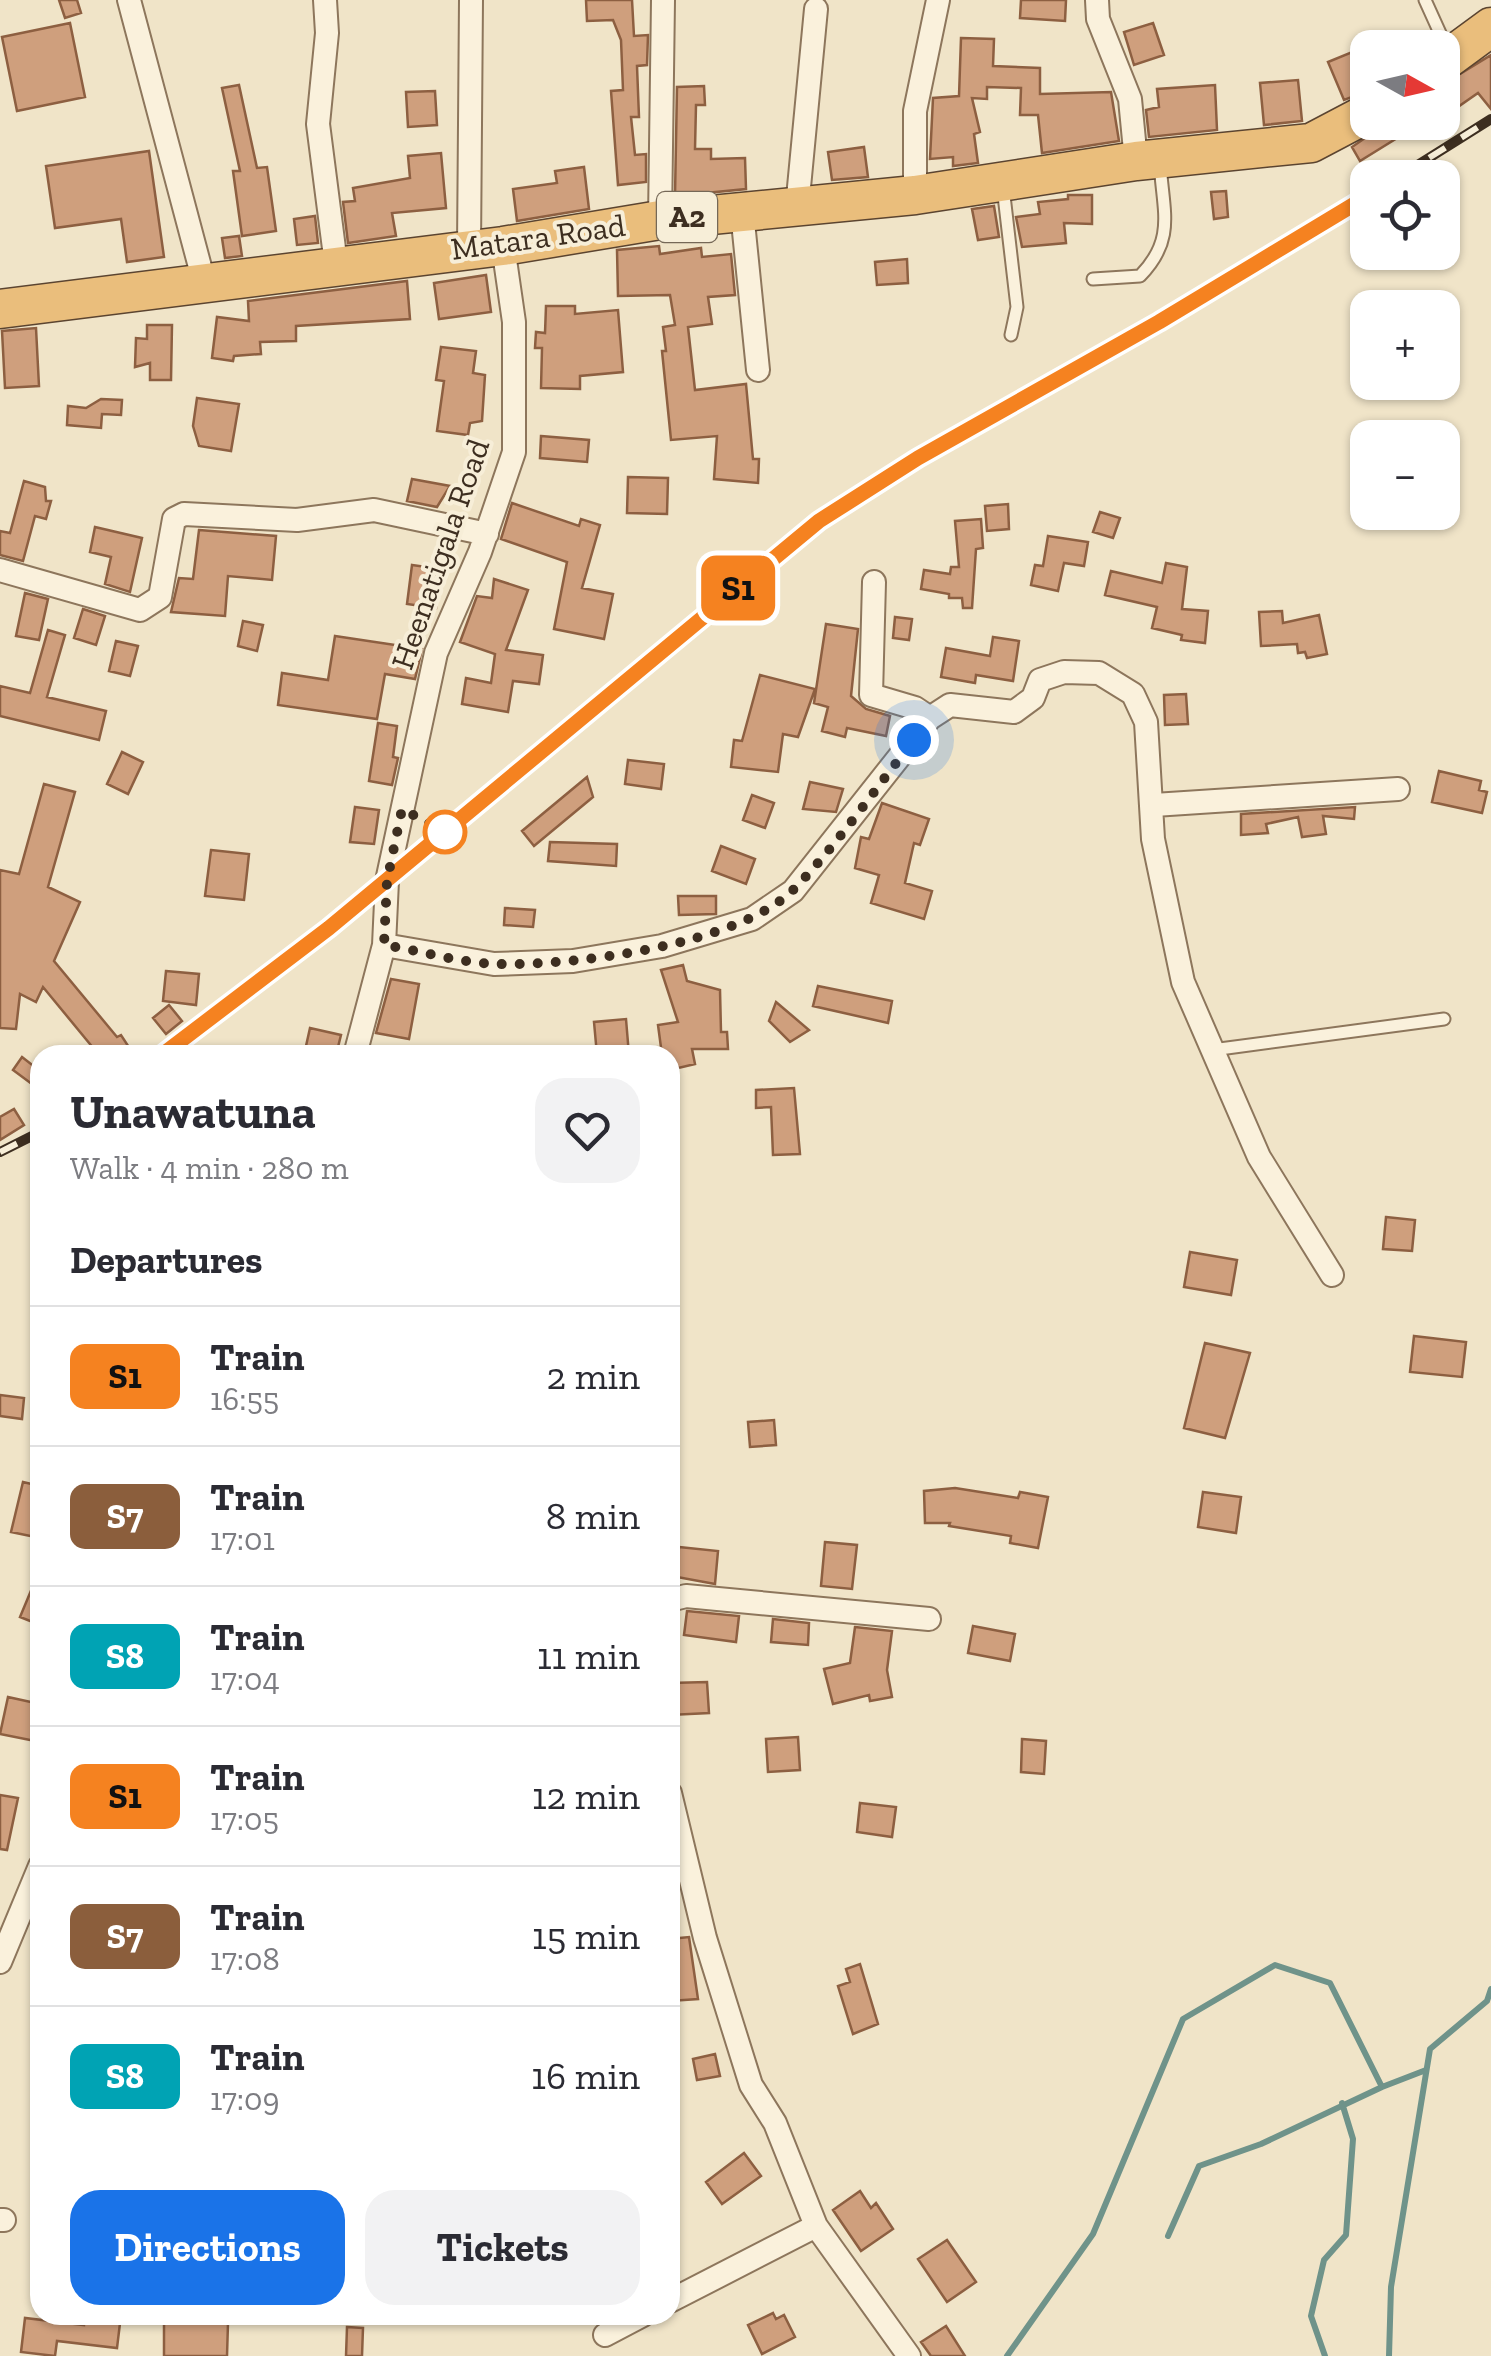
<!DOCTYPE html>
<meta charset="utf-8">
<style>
:root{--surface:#fff;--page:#f2f2f3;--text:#2b2b33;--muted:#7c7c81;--line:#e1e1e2;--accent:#1a73e8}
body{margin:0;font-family:"Zilla Slab",serif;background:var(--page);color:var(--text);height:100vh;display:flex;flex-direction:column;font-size:38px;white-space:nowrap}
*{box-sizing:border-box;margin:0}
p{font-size:32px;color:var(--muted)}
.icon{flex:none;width:55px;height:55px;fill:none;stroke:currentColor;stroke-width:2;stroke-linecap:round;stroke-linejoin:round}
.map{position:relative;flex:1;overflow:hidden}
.details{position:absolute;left:30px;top:1045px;width:650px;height:1280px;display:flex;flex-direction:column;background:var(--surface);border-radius:30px;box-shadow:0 2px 8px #0004}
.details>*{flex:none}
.badge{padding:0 20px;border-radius:15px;font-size:35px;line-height:65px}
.needle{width:65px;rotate:98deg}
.controls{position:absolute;left:1350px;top:30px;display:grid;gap:20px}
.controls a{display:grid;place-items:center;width:110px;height:110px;border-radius:20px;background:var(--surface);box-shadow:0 2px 8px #0004;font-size:50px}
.you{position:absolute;width:50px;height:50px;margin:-25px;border:8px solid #fff;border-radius:50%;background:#1a73e8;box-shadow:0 0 0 15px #1a73e833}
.map>.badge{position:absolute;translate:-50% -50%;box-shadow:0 0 0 5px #fff}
h2{padding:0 40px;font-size:38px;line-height:90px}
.round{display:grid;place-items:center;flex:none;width:105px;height:105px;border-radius:30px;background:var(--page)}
.summary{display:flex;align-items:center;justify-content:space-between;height:170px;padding:0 40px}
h1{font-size:48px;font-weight:700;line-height:75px}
.action{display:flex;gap:20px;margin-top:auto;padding:20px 40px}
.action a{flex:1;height:115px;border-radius:30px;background:var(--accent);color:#fff;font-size:40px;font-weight:700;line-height:115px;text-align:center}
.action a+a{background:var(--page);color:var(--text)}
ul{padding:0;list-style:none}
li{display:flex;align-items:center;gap:30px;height:140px;padding:0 40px;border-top:2px solid var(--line)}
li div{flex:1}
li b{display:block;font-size:38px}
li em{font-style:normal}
li .badge{min-width:110px;font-weight:700;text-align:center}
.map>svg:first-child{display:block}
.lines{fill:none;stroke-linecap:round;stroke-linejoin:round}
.stream{stroke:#6f938a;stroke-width:6}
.building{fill:#cf9f7d;stroke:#8d5f41;stroke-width:2.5}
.service-casing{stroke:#8d765c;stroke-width:15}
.minor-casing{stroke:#8d765c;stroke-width:26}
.trunk-casing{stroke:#5b4430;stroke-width:41}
.service{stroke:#faf1dc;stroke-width:11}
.minor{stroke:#faf1dc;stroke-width:22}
.trunk{stroke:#eabe7c;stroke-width:38}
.rail-casing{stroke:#3d2e20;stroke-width:10}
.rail{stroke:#f7eed8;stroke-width:6;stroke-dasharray:19;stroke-linecap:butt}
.line-casing{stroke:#fff;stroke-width:22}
.line{stroke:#f58220;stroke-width:15}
.walk{stroke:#3d2e20;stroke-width:10;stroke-dasharray:0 18}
.stop-dot{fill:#fff;stroke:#f58220;stroke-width:5}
.labels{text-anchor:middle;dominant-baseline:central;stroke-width:8;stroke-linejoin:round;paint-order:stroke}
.shield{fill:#f7eed8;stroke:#756857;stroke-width:2.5}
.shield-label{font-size:30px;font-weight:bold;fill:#3d2e20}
.street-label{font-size:32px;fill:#3d2e20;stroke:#f7eed8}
</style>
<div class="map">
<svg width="1491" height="2356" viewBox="0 0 1491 2356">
<rect width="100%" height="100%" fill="#f0e4c8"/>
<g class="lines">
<path class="stream" d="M1168,2236L1199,2166L1261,2144L1382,2087
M1007,2356L1093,2234L1183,2019L1275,1965L1330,1983L1382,2087L1426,2070
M1325,2356L1311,2316L1324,2260L1346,2235L1353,2139L1342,2103
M1389,2356L1391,2287L1430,2049L1487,2001L1491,1989"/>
</g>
<path class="building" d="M59,0H77L81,13L65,18Z
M586,0H632L634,36L648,35L647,65L637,66L639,117H631L635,155L646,154V182L618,185L611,91L623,90L621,40L613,20L587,21Z
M1021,0H1066L1065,21L1020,18Z
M70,23L85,97L17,111L2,37Z
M1153,23L1164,55L1134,65L1124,32Z
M961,38L994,39L993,66L1040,68V94L1111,92L1119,141L1042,153L1038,115H1020L1021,88L987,87V99L972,98L980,132L974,134L978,163L953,166V157L930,159L933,98L959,96Z
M1357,50L1368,75V91L1344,100L1328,62Z
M1491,55V109L1478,93L1442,118V85Z
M1298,80L1302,121L1264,125L1260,83Z
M239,85L257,168L267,167L276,231L242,236L233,171H240L222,88Z
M1215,85L1217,130L1149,137L1146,110L1159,107L1157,89Z
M704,86L705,105H696L695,149H711V159L745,158L746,189L675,196L677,87Z
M435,91L437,125L408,127L406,92Z
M1388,122H1423L1360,161L1352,147Z
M864,147L868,177L832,180L828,152Z
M149,151L164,257L127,262L121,219L55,228L46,166Z
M441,153L446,208L392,213L396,236L348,243L343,202L355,201L353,188L410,178L408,156Z
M584,167L589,209L517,221L513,189L557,183L555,171Z
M1226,191L1228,217L1214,219L1211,192Z
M1068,195H1092V224L1064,223L1066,243L1022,247L1016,217L1040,214L1038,202L1068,199Z
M994,206L999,237L978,240L972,209Z
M315,216L318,243L297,245L294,219Z
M239,236L242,256L225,258L222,238Z
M659,246L660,254L701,248L702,257L731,254L735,295L708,297L712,324L688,327L695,390L746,384L753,459H759L758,483L714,479L717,436L671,440L662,351H666L663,327L675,325L670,295L618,296L617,250Z
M907,259L908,283L877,285L875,262Z
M486,275L491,312L439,319L434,283Z
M407,281L410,319L296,326V341L260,342L261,354L234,356L233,361L212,358L217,317L249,321L248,301Z
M546,306H575V314L618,310L623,372L580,376V389L541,388L542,348H535L536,332L545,333Z
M147,325H172L171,380H150V363L135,367L136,338L147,339Z
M36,328L39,386L5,388L2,331Z
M441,347L476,351L473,373L485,375L482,421L470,423L468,435L437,431L444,381L436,380Z
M197,398L239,404L231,451L199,446L193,426Z
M101,399L122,400L121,415L102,414L101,428L67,425L68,406L86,408Z
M541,436L589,440L587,462L540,458Z
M628,477L668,478L667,514L627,513Z
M412,479L450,486L437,507L407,501Z
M24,481L45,487L46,501H51L46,519L35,516L23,561L0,555V531L10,533Z
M512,503L579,526L581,519L600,525L582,588L613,594L604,639L554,629L567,562L501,539Z
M1008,504L1009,529L987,531L985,506Z
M1100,512L1120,518L1113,538L1093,532Z
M981,519L983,548L976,549L972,608H963L962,598H949V594L921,589L924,570L950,574L951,567H959L955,521Z
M95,527L142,538L130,592L105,584L111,557L90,552Z
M199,530L276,536L272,580L228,576L225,616L171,612L179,578L193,579Z
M1048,536L1088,542L1084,566L1064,563L1058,591L1031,585L1035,565L1043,566Z
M1166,563L1187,567L1182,609L1208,611L1205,643L1181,640L1182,635L1152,628L1157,607L1105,595L1111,571L1162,583Z
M412,565L441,569L436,608L407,604Z
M494,579L528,590L506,650L543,655L539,684L513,681L508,712L462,704L466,678L491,683L495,654L460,642L477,596L492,598Z
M25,593L48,599L39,640L16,636Z
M83,609L105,616L96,645L74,638Z
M1282,611L1283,623L1319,615L1327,654L1307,658L1305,652L1298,653L1297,644L1261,646L1259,612Z
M895,617L912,619L909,640L893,638Z
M243,621L263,625L257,651L238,646Z
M826,624L858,629L851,696L866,709L890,716L886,736L847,728L845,737L822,731L828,707L814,703Z
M48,630L65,635L47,697L106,711L99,740L0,716V686L30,693Z
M335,636L422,649L415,679L385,674L377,719L278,705L282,673L328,680Z
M993,637L1019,641L1013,681L976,675L975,683L941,677L946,648L990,656Z
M116,641L138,646L130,676L109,671Z
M760,675L815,689L798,737L783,734L778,772L731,767L734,740L742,741Z
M1186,694L1188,724L1165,725L1164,695Z
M378,723L397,726L393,757L398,758L392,785L369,781Z
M122,752L143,762L128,794L107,784Z
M628,760L664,764L661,789L625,784Z
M1439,771L1481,781L1479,790L1487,792L1482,813L1432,802Z
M587,777L593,797L534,846L522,831Z
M810,782L843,789L836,812L803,809Z
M44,784L75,792L48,887L80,902L54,961L117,1037L121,1035L134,1055H99L43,987L36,1002L20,994L16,1029L0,1028V870L19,874Z
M752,795L774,803L765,828L743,820Z
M882,803L929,819L920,845L914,843L905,883L932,891L924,919L871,903L879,875L855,868L861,837L869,839Z
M355,807L379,810L374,844L350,842Z
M1355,807L1354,819L1323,816L1326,834L1302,837L1298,817L1266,824L1268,833L1241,835V814Z
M550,842L617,844L616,866L548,861Z
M721,846L755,859L746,884L712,871Z
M211,850L249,854L244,900L205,896Z
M678,896H716V914L679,915Z
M505,908L535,910L533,927L504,925Z
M683,965L687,981L720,990L721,1032H727L728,1049H692L695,1064L670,1070V1055H662L658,1025L678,1022L661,970Z
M166,971L199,974L196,1005L163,1001Z
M391,979L419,984L409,1039L376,1033Z
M818,986L892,1001L888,1023L813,1006Z
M776,1002L809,1030L790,1042L769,1021Z
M169,1005L182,1021L166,1034L153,1018Z
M626,1019L629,1055H597L594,1022Z
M310,1028L341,1035L336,1055H304Z
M22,1057L40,1071V1090L13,1070Z
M794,1088L800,1154L773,1155L771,1107L756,1108V1090Z
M14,1109L24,1125L0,1140V1117Z
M1386,1217L1415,1220L1412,1251L1383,1249Z
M1190,1252L1237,1260L1231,1295L1184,1287Z
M1414,1336L1466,1342L1462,1377L1410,1372Z
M1205,1343L1250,1353L1225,1438L1184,1428Z
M0,1395L24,1398L22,1419L0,1416Z
M774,1420L776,1445L750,1447L748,1422Z
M23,1482L40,1486V1538L11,1532Z
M955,1488L1018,1498L1020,1492L1048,1497L1038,1548L1010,1543L1011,1536L949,1526L950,1523H925L924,1491Z
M1203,1492L1241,1497L1236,1533L1198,1527Z
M825,1542L857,1545L852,1589L821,1586Z
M679,1547L718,1551L715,1584L677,1577Z
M40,1569V1625L20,1617Z
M687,1611L739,1616L736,1642L684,1635Z
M773,1619L809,1623L808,1645L771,1642Z
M973,1626L1015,1634L1010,1661L968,1653Z
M855,1627L892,1631L887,1670L892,1697L870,1701L869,1695L833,1704L824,1669L850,1663Z
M707,1682L709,1713L670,1715V1683Z
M8,1697L40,1704V1742L0,1734Z
M798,1737L800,1770L768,1772L766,1739Z
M1022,1739L1046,1741L1044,1774L1021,1772Z
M0,1795L18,1798L7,1850L0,1849Z
M860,1803L896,1807L892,1837L857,1832Z
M689,1937L698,1999L670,2001V1939Z
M860,1964L878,2024L853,2034L838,1986L850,1982L846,1969Z
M715,2054L720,2076L697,2080L693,2059Z
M744,2153L761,2176L722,2204L706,2182Z
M860,2191L871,2208L876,2203L893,2229L861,2251L833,2210Z
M947,2240L976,2282L947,2302L918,2259Z
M773,2313L776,2319L784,2315L795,2337L762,2354L748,2325Z
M85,2315H121L117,2348L57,2341L55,2356L21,2352L25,2318L84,2325Z
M164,2323H228L227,2356H164Z
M946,2326L965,2356H931L921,2342Z
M347,2327L363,2328L362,2356H346Z"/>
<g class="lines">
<defs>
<path id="service" d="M1425,0L1449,53
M1003,187L1017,307L1011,335
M1093,279L1140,276C1176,239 1163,212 1160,163
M1212,1050L1444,1019"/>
<path id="minor" d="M129,0L204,282
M325,0L327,33L318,124L336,264
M1097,0L1098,19L1130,99L1136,161
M915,195V111L938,0
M797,208L816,9
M742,212L758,370
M660,220L663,0
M469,248L471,0
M0,570L140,610L160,597L174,519L184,514L297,520L374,510L487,534
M874,582L871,695L915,708L930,718
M1154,805L1398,789
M384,945L494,964L573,961L662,946L752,919L793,891L930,718L950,705L1014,712L1033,698L1040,680L1064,672L1099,673L1133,694L1146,722L1153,839L1183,982L1259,1157L1332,1275
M355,1055L384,945L387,881L436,653L480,552L514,452V322L503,246
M670,1600L686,1596L929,1619
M670,1793L705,1938L751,2085L775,2123L816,2226L909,2356
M0,1962L40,1866
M0,2220H4
M670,2301L816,2226
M605,2335L643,2315"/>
<path id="trunk" d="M1442,63L1491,27
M0,309L503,246L660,220L915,195L1136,161L1311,143L1368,113"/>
</defs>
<use href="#service" class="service-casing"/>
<use href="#minor" class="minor-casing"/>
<use href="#trunk" class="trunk-casing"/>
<use href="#service" class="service"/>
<use href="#minor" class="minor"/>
<use href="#trunk" class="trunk"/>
<defs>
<path id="rail" d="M1397,178L1491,119
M162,1055L208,1024L387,881L819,521L918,458L1159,322L1368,196
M0,1152L40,1132"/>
</defs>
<use href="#rail" class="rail-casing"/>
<use href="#rail" class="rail"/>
</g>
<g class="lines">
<defs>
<path id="line" d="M162,1055L329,928L819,521L918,458L1159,322L1368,196"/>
</defs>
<use href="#line" class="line-casing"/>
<use href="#line" class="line"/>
<path class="walk" d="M445,832L402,809L387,881L384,945C421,951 460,963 497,964C574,966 739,945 794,889C838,844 875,789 914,740"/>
</g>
<circle class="stop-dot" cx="445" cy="832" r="20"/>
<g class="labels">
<rect class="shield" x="657" y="192" width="60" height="50" rx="8"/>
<g class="shield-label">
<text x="687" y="217">A2</text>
</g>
<g class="street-label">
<text transform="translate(538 237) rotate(-8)">Matara Road</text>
<text transform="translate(440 554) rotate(-71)">Heenatigala Road</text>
</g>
</g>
</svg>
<div class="controls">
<a><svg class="needle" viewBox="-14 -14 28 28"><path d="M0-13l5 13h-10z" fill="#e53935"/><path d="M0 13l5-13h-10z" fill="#7c7c81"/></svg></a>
<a><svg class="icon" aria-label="locate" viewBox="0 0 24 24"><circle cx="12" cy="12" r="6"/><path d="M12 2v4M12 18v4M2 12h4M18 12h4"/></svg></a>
<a>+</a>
<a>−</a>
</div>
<div class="you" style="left:914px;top:740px"></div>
<b class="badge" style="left:738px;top:588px;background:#f58220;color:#111">S1</b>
<section class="details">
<div class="summary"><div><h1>Unawatuna</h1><p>Walk · 4 min · 280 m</p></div><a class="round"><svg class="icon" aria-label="heart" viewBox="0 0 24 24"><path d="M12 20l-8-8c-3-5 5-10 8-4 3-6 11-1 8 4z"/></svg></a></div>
<h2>Departures</h2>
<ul>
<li><span class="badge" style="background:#f58220;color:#111">S1</span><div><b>Train</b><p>16:55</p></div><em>2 min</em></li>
<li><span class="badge" style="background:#8b5e3c;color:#fff">S7</span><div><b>Train</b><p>17:01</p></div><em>8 min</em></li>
<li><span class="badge" style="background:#00a3b4;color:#fff">S8</span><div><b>Train</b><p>17:04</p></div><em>11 min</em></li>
<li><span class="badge" style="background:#f58220;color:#111">S1</span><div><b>Train</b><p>17:05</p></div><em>12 min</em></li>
<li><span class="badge" style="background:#8b5e3c;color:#fff">S7</span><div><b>Train</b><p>17:08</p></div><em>15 min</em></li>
<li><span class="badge" style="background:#00a3b4;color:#fff">S8</span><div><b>Train</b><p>17:09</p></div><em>16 min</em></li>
</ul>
<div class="action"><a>Directions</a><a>Tickets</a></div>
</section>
</div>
